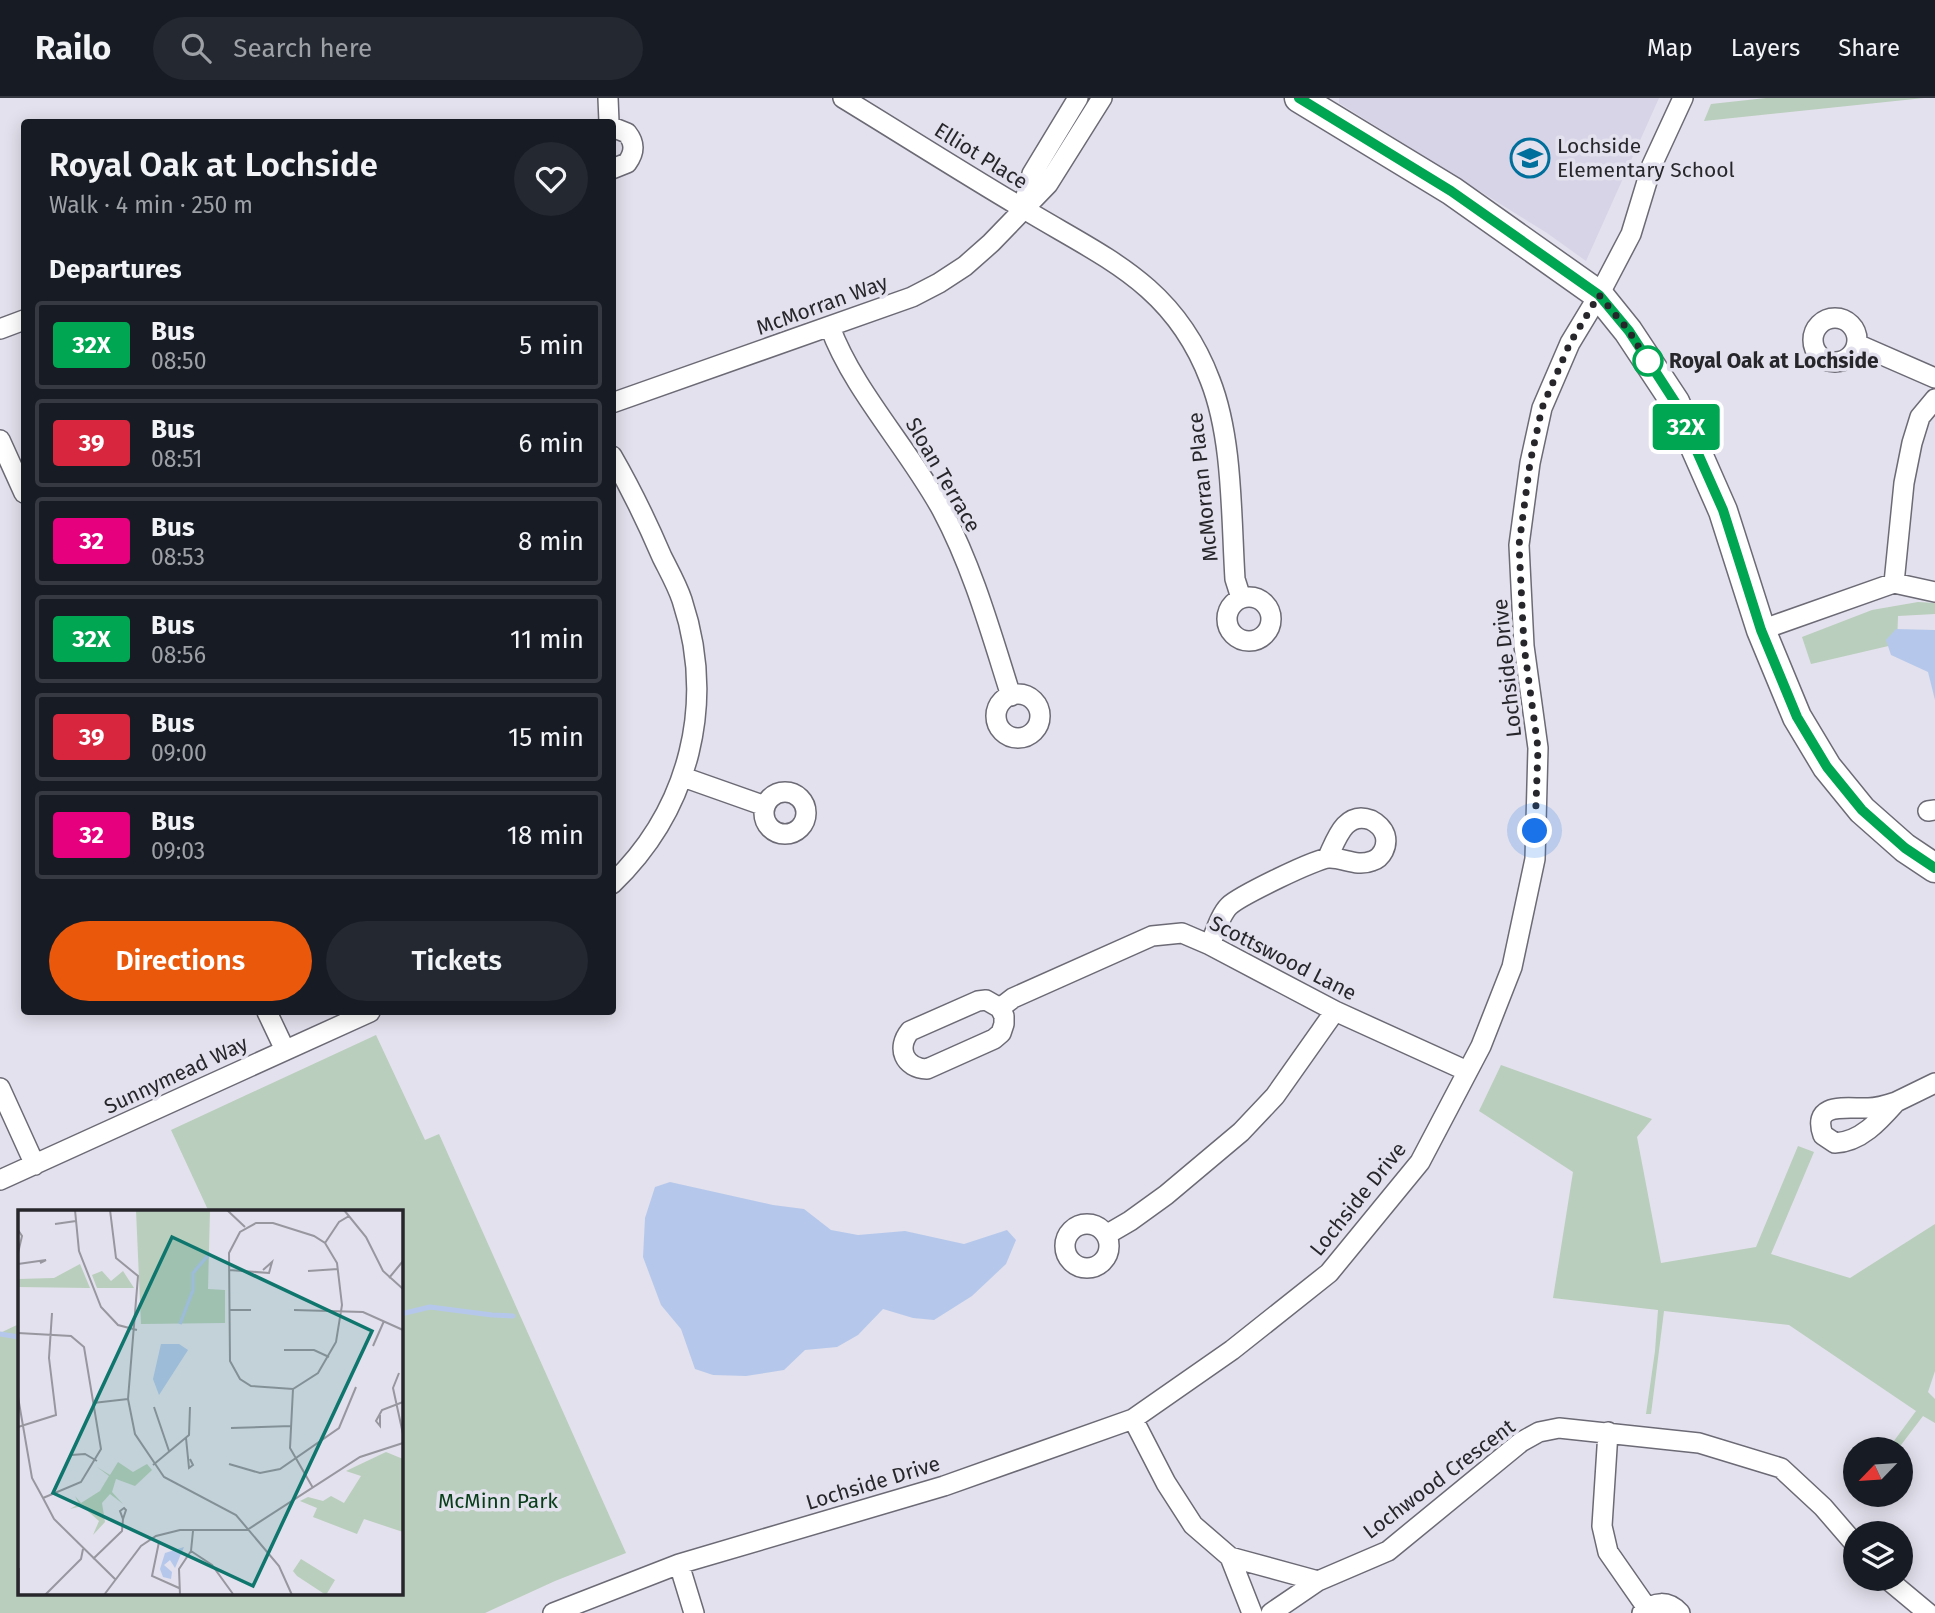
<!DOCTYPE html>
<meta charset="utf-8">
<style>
:root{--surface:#171b24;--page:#242831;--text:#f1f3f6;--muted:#9ea1a6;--line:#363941;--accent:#ea580c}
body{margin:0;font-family:"Fira Sans",sans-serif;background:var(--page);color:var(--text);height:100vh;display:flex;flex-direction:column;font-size:26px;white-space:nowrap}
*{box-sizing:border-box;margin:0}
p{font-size:23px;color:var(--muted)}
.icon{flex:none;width:38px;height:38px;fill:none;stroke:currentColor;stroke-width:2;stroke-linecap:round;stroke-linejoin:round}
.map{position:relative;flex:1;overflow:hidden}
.panel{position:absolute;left:21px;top:21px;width:595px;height:896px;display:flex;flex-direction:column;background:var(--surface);border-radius:7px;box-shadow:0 4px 18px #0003}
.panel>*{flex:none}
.badge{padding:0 14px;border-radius:5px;font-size:24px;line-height:46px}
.needle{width:46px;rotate:245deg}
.tools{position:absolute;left:1843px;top:1339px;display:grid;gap:14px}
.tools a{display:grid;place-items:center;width:70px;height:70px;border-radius:50%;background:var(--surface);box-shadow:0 4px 18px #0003;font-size:35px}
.you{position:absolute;width:35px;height:35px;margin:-18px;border:5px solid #fff;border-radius:50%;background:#1a73e8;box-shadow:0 0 0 10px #1a73e833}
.map>.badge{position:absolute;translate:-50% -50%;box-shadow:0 0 0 4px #fff}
h2{padding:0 28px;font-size:26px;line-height:63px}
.round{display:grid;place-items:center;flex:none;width:74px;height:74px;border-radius:37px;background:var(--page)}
.head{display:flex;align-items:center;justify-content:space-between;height:119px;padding:0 28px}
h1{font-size:33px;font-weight:600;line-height:52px}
.action{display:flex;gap:14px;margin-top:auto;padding:14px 28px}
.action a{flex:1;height:80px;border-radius:42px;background:var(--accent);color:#fff;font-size:28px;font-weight:600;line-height:80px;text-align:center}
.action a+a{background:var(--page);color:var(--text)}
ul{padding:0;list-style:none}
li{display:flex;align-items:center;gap:21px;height:88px;margin:0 14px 10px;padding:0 14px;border:4px solid var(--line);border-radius:7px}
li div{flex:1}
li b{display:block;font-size:26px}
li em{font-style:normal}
li .badge{min-width:77px;font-weight:700;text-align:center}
header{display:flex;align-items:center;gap:42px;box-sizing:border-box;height:98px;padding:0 35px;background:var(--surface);border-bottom:2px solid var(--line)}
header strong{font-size:33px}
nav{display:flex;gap:38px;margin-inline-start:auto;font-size:24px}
.search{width:490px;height:63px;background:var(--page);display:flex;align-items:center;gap:18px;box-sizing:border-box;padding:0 24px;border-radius:38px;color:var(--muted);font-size:26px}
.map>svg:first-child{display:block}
.built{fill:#d7d4e7}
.green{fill:#b9cebc}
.water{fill:#b5c8eb}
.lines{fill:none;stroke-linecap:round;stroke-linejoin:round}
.stream{stroke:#b5c8eb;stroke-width:5}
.minor-casing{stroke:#6c6a75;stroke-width:22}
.secondary-casing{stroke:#6c6a75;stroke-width:31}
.minor{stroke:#fff;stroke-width:19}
.secondary{stroke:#fff;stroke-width:28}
.line-casing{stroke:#fff;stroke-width:16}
.line{stroke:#00a651;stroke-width:10}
.walk{stroke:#27262b;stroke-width:7;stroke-dasharray:0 12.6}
.stop-dot{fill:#fff;stroke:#00a651;stroke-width:3.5}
.labels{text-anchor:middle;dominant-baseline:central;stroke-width:7;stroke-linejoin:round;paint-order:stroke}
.poi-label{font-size:21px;fill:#27262b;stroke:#e3e1ed;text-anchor:start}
.street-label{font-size:21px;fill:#27262b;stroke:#e3e1ed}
.stop-label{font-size:21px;font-weight:bold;fill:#27262b;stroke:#e3e1ed;text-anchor:start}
.park-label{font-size:21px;fill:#073e19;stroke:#e3e1ed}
.inset-river{fill:none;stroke:#b5c8eb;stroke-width:3.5}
.inset-road{fill:none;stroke:#98969f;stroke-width:2}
.view{fill:#0f766e;fill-opacity:0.15;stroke:#0f766e;stroke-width:3.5}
.inset-edge{fill:none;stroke:#27262b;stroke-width:3.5}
</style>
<header>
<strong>Railo</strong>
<div class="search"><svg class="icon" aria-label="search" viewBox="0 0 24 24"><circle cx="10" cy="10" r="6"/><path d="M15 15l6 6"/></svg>Search here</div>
<nav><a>Map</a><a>Layers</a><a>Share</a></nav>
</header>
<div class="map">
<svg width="1935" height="1515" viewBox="0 0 1935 1515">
<rect width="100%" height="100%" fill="#e3e1ed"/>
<path class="built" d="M1339,0H1659L1586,163L1547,135L1339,5Z"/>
<path class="green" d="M1766,0H1924L1704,23L1711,6Z
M1918,504L1935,505V516L1898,518L1897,546L1811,566L1802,539L1872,512Z
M376,937L425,1042L439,1036L626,1455L555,1483L485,1515H0V1235L19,1226V1496H401V1114H209L171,1032Z
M1501,967L1652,1021L1637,1039L1661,1165L1756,1149L1798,1048L1814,1054L1771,1156L1850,1180L1935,1126V1273L1928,1294L1935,1301V1325L1923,1318L1898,1351H1888L1916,1313L1789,1227L1664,1213L1651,1316H1646L1655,1253L1658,1212L1553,1200L1573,1074L1479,1013Z"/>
<path class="water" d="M1896,531L1935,532V602L1928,574L1891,557L1886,542Z
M670,1084L773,1107L804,1111L831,1132L858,1137L905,1133L964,1146L1007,1132L1016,1142L1006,1166L972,1198L934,1222L913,1220L883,1211L858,1237L837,1249L805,1252L784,1272L746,1278L713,1277L695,1271L681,1231L661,1207L643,1159L645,1120L655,1089Z"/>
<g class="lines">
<path class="stream" d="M401,1216L430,1209L492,1217L513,1218
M0,1236L19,1239"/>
<defs>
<path id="minor" d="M608,0L609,24
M843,0C902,36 960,73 1019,108C1102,159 1173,184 1210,282C1233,340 1231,418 1235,481L1241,500
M612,29L627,35C635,45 635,54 627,65L612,71
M1023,109L1032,76L1078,0
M1813 242a22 22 0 1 1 44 0a22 22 0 1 1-44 0Z
M830,229C853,292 909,351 942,412C973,470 991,535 1011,598
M0,231L24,222
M1857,246L1935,280
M612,305L912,199L939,185L965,168L991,145L1048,86L1102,0
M0,342L24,395
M612,358C631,391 647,424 662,459C669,473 677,487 682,502C716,605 690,711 612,786
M1894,485L1904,385L1912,345L1920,319L1935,301
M1227 521a22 22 0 1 1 44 0a22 22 0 1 1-44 0Z
M1761,532L1894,485L1935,494
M996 618a22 22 0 1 1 44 0a22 22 0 1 1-44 0Z
M683,679L765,708
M764 715a21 21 0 1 1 42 0a21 21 0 1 1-42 0Z
M1928,713L1935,712
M1210,847C1215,835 1220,817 1229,808C1238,799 1318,759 1330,760C1344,760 1357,769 1372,763C1382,760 1388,748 1385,737C1383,731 1377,725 1371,722C1345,712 1336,742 1328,759
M986,902L1000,910L1004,918V926L1001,935L994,941L927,971C904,970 896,950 910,933L978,903Z
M1000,910L1013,900L1152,838L1182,835L1210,847L1335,913L1467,973
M267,914L285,952
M0,990L35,1067
M1896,1004C1880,1022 1861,1044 1835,1045L1823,1037C1811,1003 1848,1011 1868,1010C1878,1010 1887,1007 1896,1004Z
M1896,1004L1935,985
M0,1082L370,914
M1065 1148a22 22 0 1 1 44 0a22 22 0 1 1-44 0Z
M1106,1137L1130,1123L1166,1097L1241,1034L1275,998L1335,913
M1133,1321L1166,1385L1193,1427L1230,1459L1318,1483
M1608,1334L1602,1428L1608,1454L1647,1510
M1230,1459L1252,1515
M679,1466L694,1515
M1886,1480L1928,1515
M553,1515L679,1466L944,1388L1133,1321L1232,1252L1329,1175L1420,1064L1481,948L1512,869L1535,761L1538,650L1524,548L1519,447L1530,365L1542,310L1570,245L1599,197L1631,136L1652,67L1683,0
M1271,1515L1318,1483L1388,1453L1521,1344L1539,1334L1559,1330L1699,1345L1781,1370L1823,1409L1855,1446
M1642,1515C1654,1503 1668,1502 1680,1515"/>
<path id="secondary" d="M1299,0L1452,93L1599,197L1628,233L1675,304L1723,413L1761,532L1797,619L1827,669L1862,712L1905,750L1935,770"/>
</defs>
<use href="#minor" class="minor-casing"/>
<use href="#secondary" class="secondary-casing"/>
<use href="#minor" class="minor"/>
<use href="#secondary" class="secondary"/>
</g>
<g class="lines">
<defs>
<path id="line" d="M1299,0L1451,93L1599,197L1629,233L1675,304L1723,412L1761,532L1797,619L1827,669L1862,712L1905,750L1935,770"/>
</defs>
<use href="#line" class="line-casing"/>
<use href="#line" class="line"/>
<path class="walk" d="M1535,733L1538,650L1524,548L1519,447L1530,365L1542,310L1570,245L1599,197L1629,233L1651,269L1648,263"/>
</g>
<defs>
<symbol id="school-ring" viewBox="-11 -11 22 22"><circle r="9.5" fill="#e3e1ed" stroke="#006f9b" stroke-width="1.5"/><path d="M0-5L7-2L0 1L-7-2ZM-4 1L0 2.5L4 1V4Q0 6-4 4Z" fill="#006f9b"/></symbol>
</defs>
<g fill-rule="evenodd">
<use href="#school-ring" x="1508" y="38" width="44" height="44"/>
</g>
<circle class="stop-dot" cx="1648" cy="263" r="14"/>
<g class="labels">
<g class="poi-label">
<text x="1557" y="48">Lochside<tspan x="1557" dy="24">Elementary School</tspan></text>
</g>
<g class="street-label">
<text transform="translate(981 58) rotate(32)">Elliot Place</text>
<text transform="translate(822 207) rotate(-20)">McMorran Way</text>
<text transform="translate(943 377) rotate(60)">Sloan Terrace</text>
<text transform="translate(1203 389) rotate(-96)">McMorran Place</text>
<text transform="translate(1507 570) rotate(-96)">Lochside Drive</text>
<text transform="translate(1283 860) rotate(27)">Scottswood Lane</text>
<text transform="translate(176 977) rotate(-25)">Sunnymead Way</text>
<text transform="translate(1358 1101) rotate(-51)">Lochside Drive</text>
<text transform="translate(1439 1381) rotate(-37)">Lochwood Crescent</text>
<text transform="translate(873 1385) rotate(-17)">Lochside Drive</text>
</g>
<g class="stop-label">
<text x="1669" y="263">Royal Oak at Lochside</text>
</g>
<g class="park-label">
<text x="498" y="1403">McMinn Park</text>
</g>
</g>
<g transform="translate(18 1112)">
<rect width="385" height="385" fill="#e3e1ed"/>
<path d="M118,0H192L190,79L207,80V113L123,114ZM62,54L72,78L0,77V69L36,68ZM84,61L93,71L105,61L116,78H79L74,65ZM368,242L385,249V322L346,309L339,324L295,307L299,298L282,291L290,287L305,291L313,286L326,293L343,266L328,261ZM100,252L115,262L129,254L134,260L117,276L98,269L94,282L105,294L92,284L84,293L87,312L75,325L81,311L64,296L52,299L61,294L57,286L63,293L82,281L91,266L79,257L92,265ZM283,349L317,370L308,385L279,366L275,361Z" fill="#b9cebc"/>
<path d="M143,134H161L170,140L141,185L135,169ZM166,337L157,358L152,350L146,355L154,362L153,369L145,367L142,359L147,343Z" fill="#b5c8eb"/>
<path class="inset-river" d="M162,114L175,80V63L192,43"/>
<path class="inset-road" d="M57,0L61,41L83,97L100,115L119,120M92,0L98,48L120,66L110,189L117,224L146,267L218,305L261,356L274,385M209,0L227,17M326,0L348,27L365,61L385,79M238,13H255L296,26L307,33L319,53L324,95L318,132L300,163L275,179L233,176L222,169L212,151L211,43L222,22ZM37,14L58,11M0,20L4,26L0,43M307,33L321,12L331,6M0,54L28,50L22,53M211,60L251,63L254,52L245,60M290,61L320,59M371,68L385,51M211,100H233M276,100L345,102L385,120M0,123L53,126L66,137L83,239L63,272L25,288M355,136L366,111M266,140H296L311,147M381,163L375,178L385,224M275,179L272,238L295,278M0,187L14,268L25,288L36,309L98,370M75,193L110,189M136,197L151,241M362,205V216L358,211L364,200L385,192M0,217L38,205L31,148L34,103M213,218L273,216M168,228L171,258L175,255L172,249M53,245L67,244L79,251M211,254L242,263L262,259L321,218L338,177M135,255L171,225L172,197M106,298L108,300L105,309L102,301ZM141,332L134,366L161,378M173,341L194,355L215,384M75,349L104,321L105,309M1,385V358M27,385L63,349L65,339M86,385L123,336L138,326L162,320H229L342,247L385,233M162,385L161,359L173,341L175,321"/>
<path class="view" d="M154,27L354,121L235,376L35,283Z"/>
<rect width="385" height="385" class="inset-edge"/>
</g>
</svg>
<div class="tools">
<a><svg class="needle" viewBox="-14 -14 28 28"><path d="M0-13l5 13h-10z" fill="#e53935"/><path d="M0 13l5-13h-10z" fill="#9ea1a6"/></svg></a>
<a><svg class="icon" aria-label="layers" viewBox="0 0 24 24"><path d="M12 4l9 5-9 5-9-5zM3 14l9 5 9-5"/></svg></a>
</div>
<div class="you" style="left:1535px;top:733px"></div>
<b class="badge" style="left:1686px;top:329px;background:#00a651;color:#fff">32X</b>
<section class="panel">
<div class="head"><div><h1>Royal Oak at Lochside</h1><p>Walk · 4 min · 250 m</p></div><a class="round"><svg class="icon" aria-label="heart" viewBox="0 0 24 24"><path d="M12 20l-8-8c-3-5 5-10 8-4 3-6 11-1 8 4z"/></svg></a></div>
<h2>Departures</h2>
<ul>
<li><span class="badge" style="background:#00a651;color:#fff">32X</span><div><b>Bus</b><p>08:50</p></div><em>5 min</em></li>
<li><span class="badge" style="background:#d7263d;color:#fff">39</span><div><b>Bus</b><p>08:51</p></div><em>6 min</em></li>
<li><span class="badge" style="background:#e6007e;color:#fff">32</span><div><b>Bus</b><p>08:53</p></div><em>8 min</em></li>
<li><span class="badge" style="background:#00a651;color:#fff">32X</span><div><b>Bus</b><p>08:56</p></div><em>11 min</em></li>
<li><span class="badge" style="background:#d7263d;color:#fff">39</span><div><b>Bus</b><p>09:00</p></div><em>15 min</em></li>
<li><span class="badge" style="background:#e6007e;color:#fff">32</span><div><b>Bus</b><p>09:03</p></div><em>18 min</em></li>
</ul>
<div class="action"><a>Directions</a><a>Tickets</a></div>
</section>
</div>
